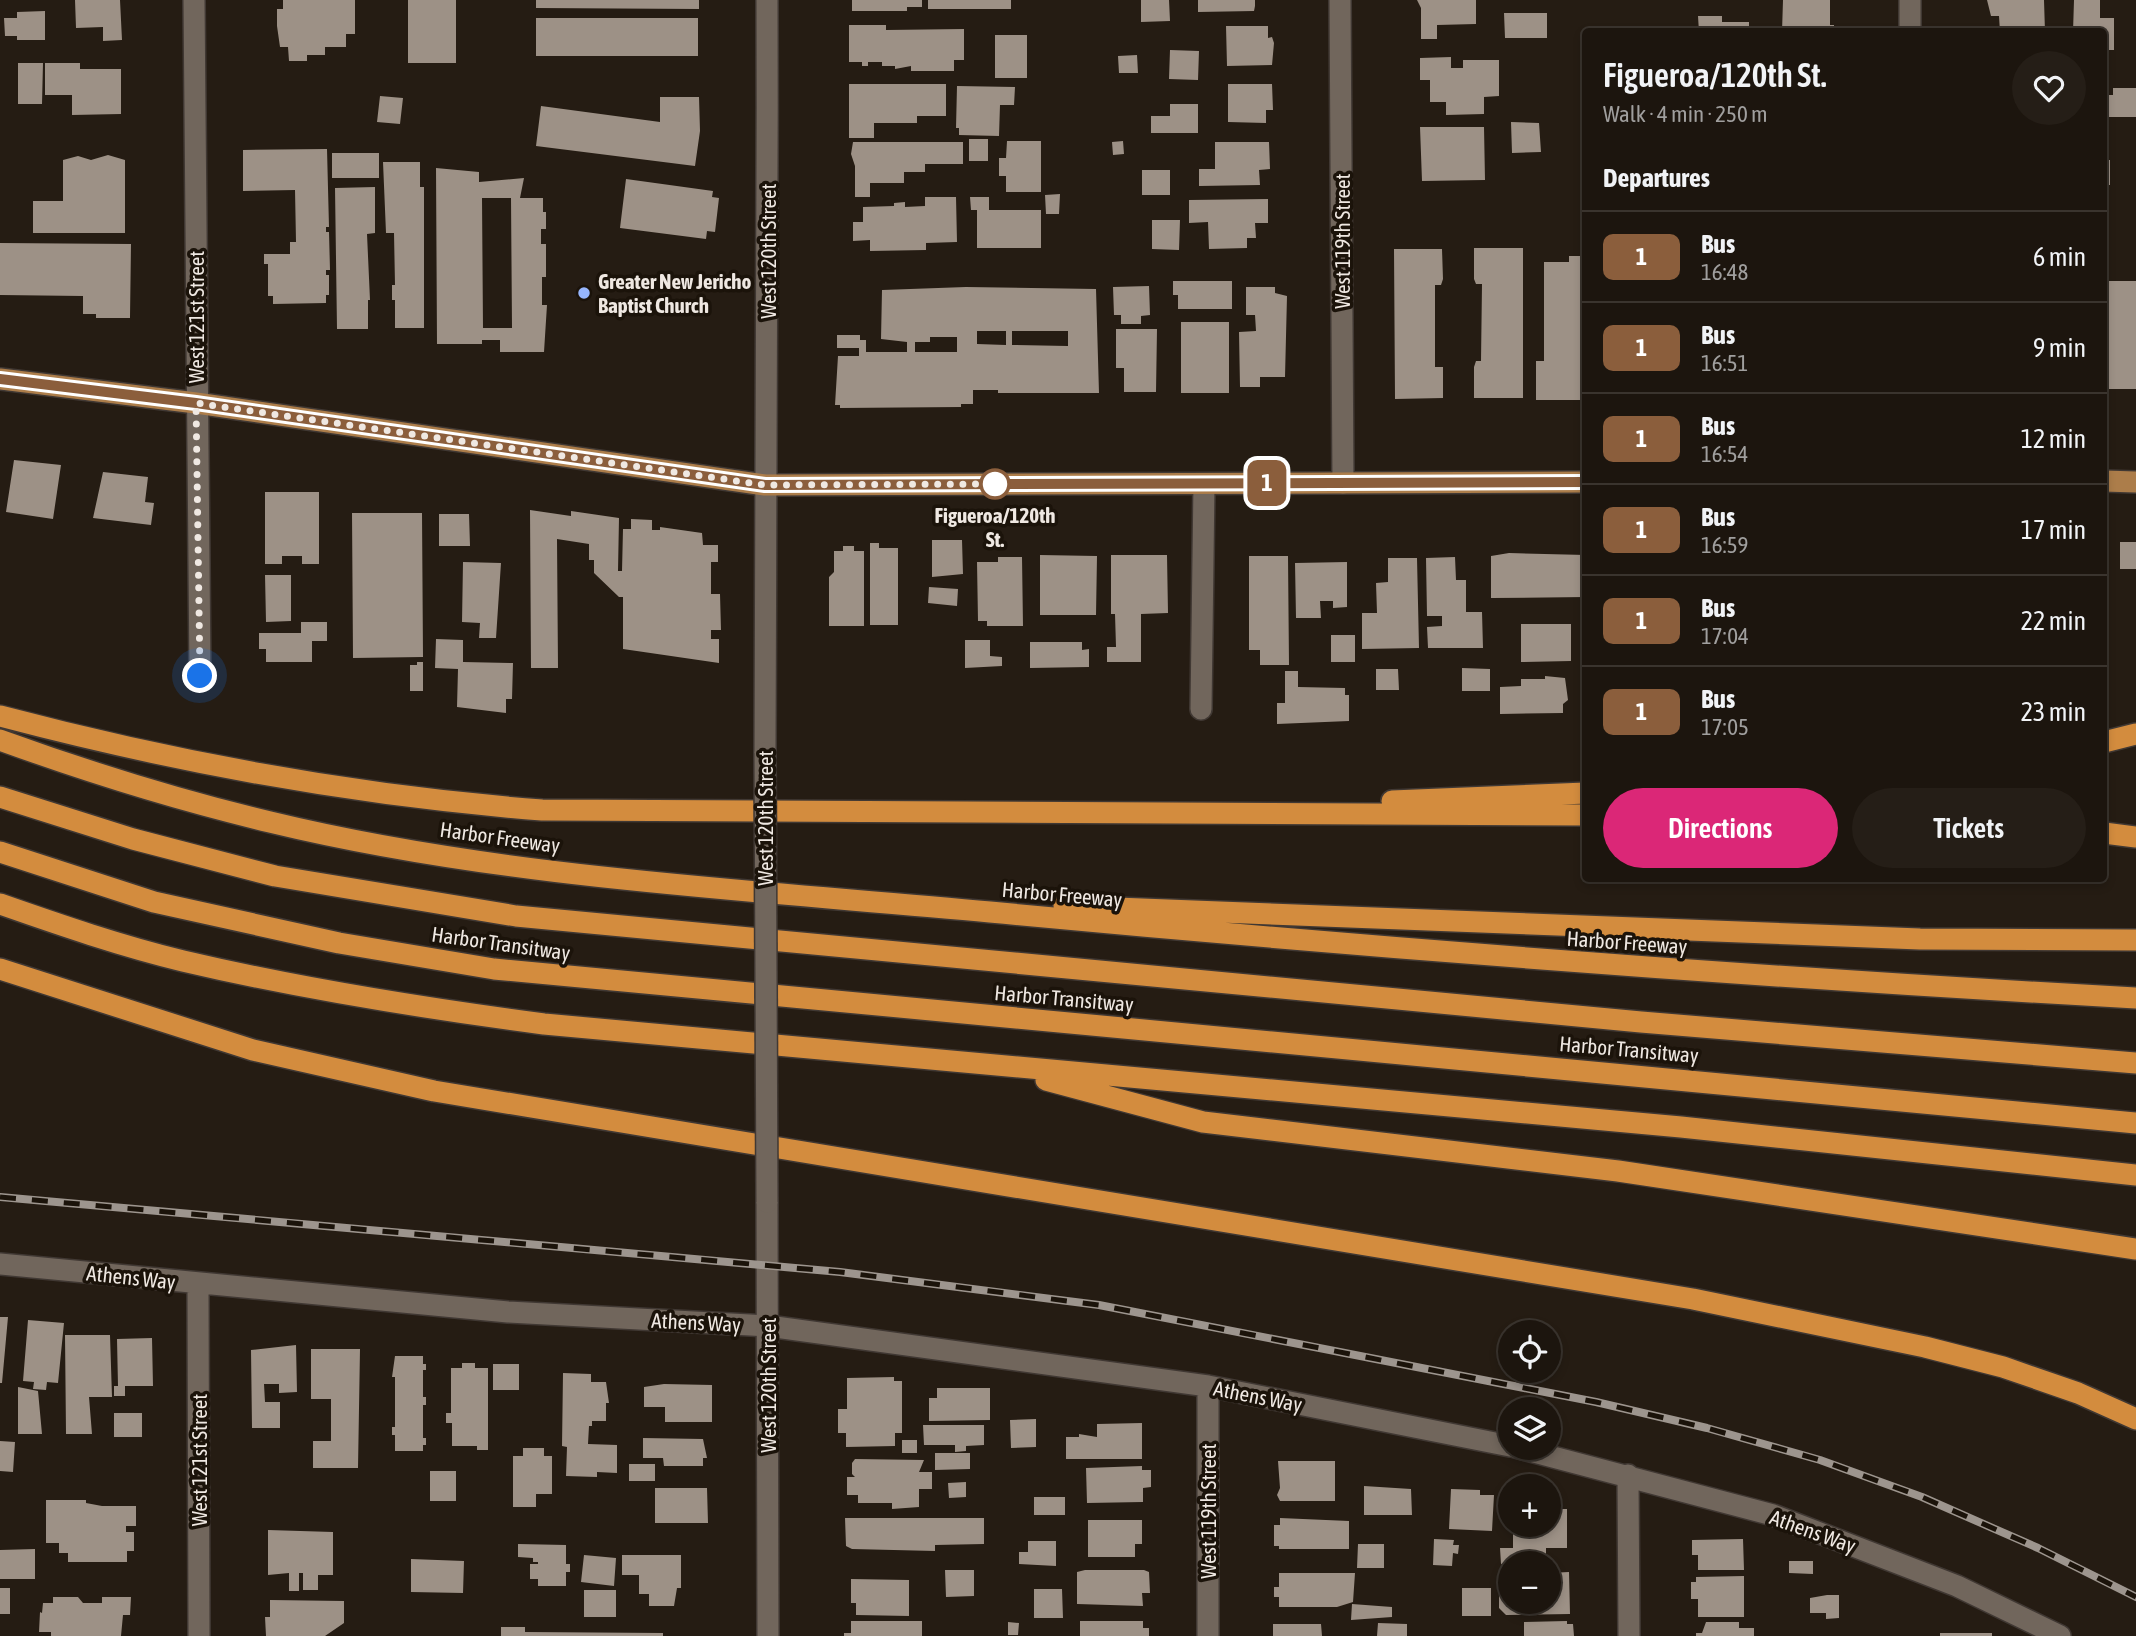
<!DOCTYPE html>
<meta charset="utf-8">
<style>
:root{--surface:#1c150e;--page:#251e17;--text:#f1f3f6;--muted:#a09f9e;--line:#3a342e;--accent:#db2777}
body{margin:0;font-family:"Asap Condensed",sans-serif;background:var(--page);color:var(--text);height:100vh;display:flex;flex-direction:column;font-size:26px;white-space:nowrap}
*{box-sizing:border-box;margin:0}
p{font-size:23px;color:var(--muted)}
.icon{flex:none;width:38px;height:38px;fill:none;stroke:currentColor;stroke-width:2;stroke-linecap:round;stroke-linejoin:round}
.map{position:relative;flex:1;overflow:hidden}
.side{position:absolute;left:1582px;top:28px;width:525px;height:854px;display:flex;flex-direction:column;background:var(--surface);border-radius:7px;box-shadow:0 4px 10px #0003,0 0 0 2px var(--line)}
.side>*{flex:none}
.badge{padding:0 14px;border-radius:10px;font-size:24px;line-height:46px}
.tools{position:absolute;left:1498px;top:1320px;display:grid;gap:14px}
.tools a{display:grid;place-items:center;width:63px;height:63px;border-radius:50%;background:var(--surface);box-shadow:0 4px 10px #0003,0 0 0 2px var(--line);font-size:35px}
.you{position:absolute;width:35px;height:35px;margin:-18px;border:5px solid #fff;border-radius:50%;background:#1a73e8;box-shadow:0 0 0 10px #1a73e833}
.map>.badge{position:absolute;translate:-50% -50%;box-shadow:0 0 0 4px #fff}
h2{padding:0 21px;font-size:26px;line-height:63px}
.round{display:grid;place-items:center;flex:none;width:74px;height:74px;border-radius:37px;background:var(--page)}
.summary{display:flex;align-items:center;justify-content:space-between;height:119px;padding:0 21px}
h1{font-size:33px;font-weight:600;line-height:52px}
.cta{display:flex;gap:14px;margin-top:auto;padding:14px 21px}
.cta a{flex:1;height:80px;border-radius:42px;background:var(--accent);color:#fff;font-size:28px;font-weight:600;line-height:80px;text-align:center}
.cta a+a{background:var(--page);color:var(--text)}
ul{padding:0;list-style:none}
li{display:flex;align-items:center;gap:21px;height:91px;padding:0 21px;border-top:2px solid var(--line)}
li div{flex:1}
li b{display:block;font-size:26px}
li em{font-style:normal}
li .badge{min-width:77px;font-weight:700;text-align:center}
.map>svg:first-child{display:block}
.building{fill:#9d9186;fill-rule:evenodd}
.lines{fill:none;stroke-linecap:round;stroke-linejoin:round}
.minor-casing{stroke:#403833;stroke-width:24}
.tertiary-casing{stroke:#403833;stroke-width:24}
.primary-casing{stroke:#403833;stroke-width:24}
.motorway-casing{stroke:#403833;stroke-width:24}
.minor{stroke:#71665c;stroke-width:21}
.tertiary{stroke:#71665c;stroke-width:21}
.primary{stroke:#ac7d4a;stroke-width:21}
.motorway{stroke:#d38c3e;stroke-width:21}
.rail-casing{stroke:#9d958e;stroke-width:8}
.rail{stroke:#1b130a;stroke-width:5;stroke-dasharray:16;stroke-linecap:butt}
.tertiary-bridge-casing{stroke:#403833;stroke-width:24;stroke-linecap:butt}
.tertiary-bridge{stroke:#71665c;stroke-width:21}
.line-casing{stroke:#fff;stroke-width:16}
.line{stroke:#8b5e3c;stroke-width:10}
.walk{stroke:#efe8e2;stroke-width:7;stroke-dasharray:0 12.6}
.poi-dot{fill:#97b6fd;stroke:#1b130a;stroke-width:2.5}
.stop-dot{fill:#fff;stroke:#8b5e3c;stroke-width:3.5}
.labels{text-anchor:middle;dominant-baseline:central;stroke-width:7;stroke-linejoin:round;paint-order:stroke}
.street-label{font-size:21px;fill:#efe8e2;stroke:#1b130a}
.poi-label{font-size:21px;font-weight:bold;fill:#efe8e2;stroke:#1b130a;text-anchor:start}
.stop-label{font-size:21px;font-weight:bold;fill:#efe8e2;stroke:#1b130a}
</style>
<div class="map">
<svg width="2136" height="1636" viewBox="0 0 2136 1636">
<rect width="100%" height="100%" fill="#251c13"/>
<path class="building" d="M75,0H120L122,40L103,41V27L76,28Z
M283,0H355V34H346V47H325V55H307V61H289L288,47H280L277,26V9H283Z
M408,0H456V63H408Z
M536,0H699V9L536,8Z
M852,0H922V7H907V11H852Z
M928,0H1011V9H928Z
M1141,0H1169L1170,21L1141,22Z
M1198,0H1255V6L1254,11L1198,12Z
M1417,0H1476V24L1437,25V39H1421V8Z
M1783,0H1830V25H1834V32H1782Z
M1987,0H2044L2045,32H2000L1999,16H1991Z
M2074,0H2100V18H2114V50H2104V32H2073Z
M45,11V40H17V36H5L4,18H17V12Z
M1504,13H1547V38H1505Z
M1698,16H1722V22H1749V32H1699Z
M536,18H698V56H536Z
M849,25H886V30L964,29V60H954V71H911V66L895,69V66H882V62H868V66H862V62H849Z
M1226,26H1268V38L1272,37L1274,43L1272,65L1227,66Z
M995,35H1027V78H995Z
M1170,50L1199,51L1198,80L1169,79Z
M1137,55L1138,73H1119L1118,56Z
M1451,57V68H1463V60H1499V96L1484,97V114L1446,115V102H1430V80H1420V58Z
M18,63H43L42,104H18Z
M45,63H80V69H121V114L72,115V95H45Z
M849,84H946V116H917V123H874V138H849Z
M1228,84H1272L1273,110H1266V123L1228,122Z
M957,86L1015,87L1014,105H1000L999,136L959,135V128H956Z
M2113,88H2136V117H2104V95H2113Z
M380,96L403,98L400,124L377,122Z
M660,97H699L700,131L695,166L536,146L541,106L660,122Z
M1170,104H1198V133H1151V116H1170Z
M1511,122L1539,123L1541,152L1512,153Z
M1420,127H1484L1485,180L1422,181Z
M969,139H988V161H969Z
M1007,141H1041V192H1006V176H999V158H1006Z
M1123,141L1124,154L1113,155L1112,142Z
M853,142H963V164H925V172H904V183H870V197H855V166L851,154Z
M1215,142H1269L1270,169L1259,170L1260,185L1199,186V169H1215Z
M327,149L329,227H326V232H329L330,270H326V275H329V295H326V303L273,304V296H268V264H264V254H290V242H296L295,190L243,191V150Z
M332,153H379V178H332Z
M108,155L125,160V233H33V201H63V160L78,156L91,160Z
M2104,160H2110V185H2104Z
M383,162H420V187H424V328H395V300H392V285H395L394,233H386Z
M436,168L479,172V182L524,178L520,198H543V212H546V229H541V244H546V277H542V305H547L544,352H500V340H482V344H437ZM482,198H511L512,328H483Z
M1142,170H1170V195H1142Z
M626,179L713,191L712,197L719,198L715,232L707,231L706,239L620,228Z
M375,187V233L367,234L370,300H368V329H337L335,188Z
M1060,194L1059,214H1046L1045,195Z
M925,197H956L957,242L926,243V250L870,251V240L853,241V222H863V207L894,206V203L905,202V207L925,206Z
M970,197H989V210H1041V248H977V210H971Z
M1268,199V223H1255L1256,238H1247V248L1209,249L1208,222L1189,223V200Z
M1152,220H1180L1179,250L1152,249Z
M0,243L131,244L130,318H96V314H83V296L0,295Z
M1474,248H1523V398H1474V367L1476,361H1481L1482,284H1476L1474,279Z
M1394,249H1442L1443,279L1441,285H1435V367H1443V398L1395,399Z
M1569,256H1586V400H1536V361H1544V262H1569Z
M1173,281H1232V309H1178V295H1173Z
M2104,281H2136V389H2104Z
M1149,286L1150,315L1141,316V324H1121V315H1114L1113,287Z
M966,287L1096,289L1099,393H998V390H973V404H961V407L840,408V405H835L838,356H859V348H837V335H860V340H866V352H907V342L881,339L882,290ZM977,331H1006V345L977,344ZM1012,331H1068V346L1012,345ZM930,337H957V352H915V342H930Z
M1246,287H1275V293L1287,296L1285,377H1260V387H1240L1239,332L1256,331L1255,315H1246Z
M1181,322H1229V393H1181Z
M1116,329H1157L1156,392H1124V368H1116Z
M14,460L61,465L53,519L6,512Z
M103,472L148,477L145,502L154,503L151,525L93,518Z
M265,492H319V564H302V556H282V564H265Z
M530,510L571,516V511L619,518L618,571H622L623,529H631V519L652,520V530H660V527L702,533L703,545H718V562H711V594H720L721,630H711V639H719V663L623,649V597H619L594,573V560H589V544L557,539L558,668H531Z
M352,513H422L423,657L353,658Z
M439,514H469L470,546H439Z
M932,540H962L963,574L932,577Z
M2120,542H2136V569H2120Z
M870,543H879V548H898V625H870Z
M843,546H854V551H864V626H829V577L834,572V551H843Z
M1509,553L1586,555V597L1491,598V556Z
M1040,555L1097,556L1096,615H1040Z
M1111,555H1167L1168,613L1141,614V662H1107V647H1116L1115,614H1111Z
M1249,556H1288L1289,665H1260V650H1249Z
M998,557H1022L1023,626H987V621H978L977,562H998Z
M1455,557L1456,580H1466V612H1482L1483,648H1428L1427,627L1442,626V616H1427L1426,558Z
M1388,558H1417L1419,648L1362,649V613H1377L1376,583L1388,582Z
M463,562L501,563L496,638H479L480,623L462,622Z
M1347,562V607L1333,608V601H1320L1321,618H1296L1295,563Z
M265,575H291V621L266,622Z
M929,587L958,589L957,606L928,603Z
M301,622H327V641H312V662H266V649H259V633H301Z
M1521,624H1571V661L1521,662Z
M1331,635H1355V662H1331Z
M436,639L463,640V662L513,663L512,699H506V713L457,707L458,669L435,668Z
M965,640H990V656L1002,657V666L965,668Z
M1030,642H1082V650L1089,649V667L1030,668Z
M417,662H423V691H410V665H417Z
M1462,668L1490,669V691H1462Z
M1376,669H1398L1399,690H1376Z
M1285,671H1298V687L1345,688V695H1349V721L1277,724V703H1285Z
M1545,676L1565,678L1568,700L1563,704V713L1500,714V687L1521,686V679H1545Z
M0,1317H8L2,1383H0Z
M28,1320L64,1323L58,1383L47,1382L46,1390L33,1389L34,1382L23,1381Z
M65,1335H110L112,1397H89L92,1434H66Z
M152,1338L153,1386H125V1396H114V1386H118L117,1339Z
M296,1345L297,1392L279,1393V1384H264L265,1402H280V1428H252L251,1350Z
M311,1349H360L358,1468H313V1441H331V1399H311Z
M395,1356H423V1364H426V1370H423V1397H426V1405H423V1438H426V1445H423V1451H395V1435H392V1427H395V1377H392Z
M462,1363H475V1368H488V1450H477V1446H452V1423H446V1413H451V1368H462Z
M493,1364H519V1390H493Z
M563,1373L591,1374V1382H606L609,1403H606V1421H592V1426H589L588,1444L617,1445V1473L597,1472V1477L566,1476L567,1447L562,1446Z
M894,1377V1381H902V1433H895V1446L846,1447V1433H838V1409H847V1378Z
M664,1384L712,1385V1422H665V1407H644V1387Z
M18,1387L38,1391L42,1434H18Z
M937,1388H990V1420L929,1421V1398H937Z
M114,1413H142V1437H114Z
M1036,1419V1447L1011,1448L1010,1420Z
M1142,1423V1459H1066V1437H1079V1434L1097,1437V1424Z
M923,1425H984V1445L966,1446V1451L955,1452V1445H924Z
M643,1438L703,1439L707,1458H703V1466H664L663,1458H643Z
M902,1440H917V1453H902Z
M0,1441L15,1442L13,1472L0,1471Z
M523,1448H544V1456H552V1494H536V1507H513V1456H523Z
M935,1453H970V1469L935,1470Z
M855,1459L924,1460L919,1472H932V1489H919V1507L892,1509V1503H858V1495H847V1477H855L852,1474V1463Z
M1278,1461H1335V1501H1280L1277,1495L1280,1488Z
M629,1464H655V1481H629Z
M1142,1466V1470H1151V1487L1143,1488V1502L1087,1503L1086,1468Z
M430,1471H456V1501H430Z
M966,1482V1497L949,1498L948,1483Z
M1364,1486L1411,1489L1412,1515H1364Z
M655,1488H707L708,1523H655Z
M1451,1489L1480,1490V1495H1494L1492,1531L1449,1529Z
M1034,1497H1065V1515H1034Z
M46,1500H86V1503L102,1506H136V1526H126V1532H134V1551H127V1562H68V1553H59V1543H46Z
M1549,1509H1567V1548H1546V1563L1501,1564L1500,1548H1513V1524H1549Z
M845,1518H984V1544L935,1545V1551L852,1549L846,1546Z
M1280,1518L1349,1521V1549H1279V1546H1274V1525H1280Z
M1088,1520H1142V1544H1135V1557H1088Z
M268,1530L333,1532V1575H318V1590H303V1573H299V1591H289V1573L268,1575Z
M1434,1539L1454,1540L1453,1545H1459L1458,1554L1453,1553L1452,1566L1433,1565Z
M1743,1539L1744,1570H1698V1555H1692V1540Z
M1028,1541H1056V1566L1019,1564V1552H1028Z
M518,1544L566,1545V1564H570V1572H566V1586H538V1579H530V1564H538V1562H533V1558L518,1557Z
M1358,1544H1384V1568H1357Z
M35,1549V1579H0V1550Z
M584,1555L616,1558L614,1586L581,1582Z
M622,1555H681V1588H677L674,1606H649V1594H639V1575H622Z
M411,1559L464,1561L463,1593L411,1592Z
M1789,1561H1813V1574L1789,1573Z
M945,1570H974V1596L946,1597Z
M1085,1570H1144L1149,1572L1150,1593H1142L1143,1606L1077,1604V1572Z
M1569,1572L1570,1614L1506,1615L1499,1608V1573H1510V1601H1549V1573Z
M1279,1573H1355L1353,1602L1337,1607H1279V1597H1274V1587H1279Z
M1744,1576V1617H1698V1599H1691V1582H1696V1577Z
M851,1579L909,1580V1616L856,1615V1603H851Z
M0,1588H10V1614H0Z
M1462,1588H1491V1616H1462Z
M1034,1589H1062L1063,1618H1034Z
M584,1590H616V1617H584Z
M1827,1595H1839V1618L1826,1619V1613H1810V1598Z
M53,1597H78L83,1603H102V1597H131L130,1615H123L121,1636H51V1632H39L40,1612L42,1613L43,1603H53Z
M270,1600L344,1601V1623L325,1636H266L265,1617H270Z
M1352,1604L1392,1607V1617L1351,1620Z
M851,1621H922V1636H844V1633H851Z
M1080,1621H1143V1628H1149V1636H1080Z
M1567,1621V1624H1573L1574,1636H1524V1622Z
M1008,1622L1019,1623L1018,1635H1008Z
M1706,1622H1739V1628H1754V1636H1696V1633H1702Z
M1378,1623L1407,1624V1636H1377Z
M1273,1624H1321L1322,1636H1273Z
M501,1627H525V1632L663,1633V1636H501Z
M1940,1633H1992V1636H1940Z"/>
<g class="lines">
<defs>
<path id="minor" d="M194,0L200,676
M1340,0L1343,483
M1910,0V32
M1201,709L1204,484
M0,1264L508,1312L768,1326L1208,1386L1510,1446
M198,1284L199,1636
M1208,1386V1636
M1515,1447L1773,1515L1957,1586L2060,1636
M1628,1475L1629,1636"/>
<path id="tertiary" d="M765,753C765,502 768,251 767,0
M767,1202L768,1636"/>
<path id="primary" d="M0,379L196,403L765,485L1586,482
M2104,481L2136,482"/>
<path id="motorway" d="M0,716C178,763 359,796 542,810L1586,815
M0,740C88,772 178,800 270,822C501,878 753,890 990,912C1372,948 1753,977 2136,998
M2104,742L2136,734
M0,797L133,839L275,876L516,916L1641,1022L2136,1063
M1392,801L1586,793
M2104,833L2136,837
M0,852L154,902L339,943L494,969L2136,1123
M0,904C60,925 121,946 183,961C302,989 422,1008 544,1024L1681,1127L2136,1175
M1064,906L1920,939L2136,940
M0,969L253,1050L434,1091L1693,1299L1925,1347L2003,1367L2078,1393L2136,1419
M1046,1080L1203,1122L1618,1171L2136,1249"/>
</defs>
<use href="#minor" class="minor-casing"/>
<use href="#tertiary" class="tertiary-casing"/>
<use href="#primary" class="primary-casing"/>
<use href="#motorway" class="motorway-casing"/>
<use href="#minor" class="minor"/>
<use href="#tertiary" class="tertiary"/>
<use href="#primary" class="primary"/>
<use href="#motorway" class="motorway"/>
<defs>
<path id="rail" d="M0,1197L840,1272L1099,1305L1596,1402L1707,1428L1820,1460L1922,1497L2038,1548L2136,1597"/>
</defs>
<use href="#rail" class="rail-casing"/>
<use href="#rail" class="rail"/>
<defs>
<path id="tertiary-bridge" d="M765,753L767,1202"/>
</defs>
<use href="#tertiary-bridge" class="tertiary-bridge-casing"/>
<use href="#tertiary-bridge" class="tertiary-bridge"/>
</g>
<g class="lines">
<defs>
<path id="line" d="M0,379L196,403L765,485L1586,482"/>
</defs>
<use href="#line" class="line-casing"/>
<use href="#line" class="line"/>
<path class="walk" d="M200,676L196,403L765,485L995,484"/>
</g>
<circle class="poi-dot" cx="584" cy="293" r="7"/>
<circle class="stop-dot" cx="995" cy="484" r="14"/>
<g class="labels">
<g class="street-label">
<text transform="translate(1342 241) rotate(-90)">West 119th Street</text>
<text transform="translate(768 251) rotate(-90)">West 120th Street</text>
<text transform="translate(196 317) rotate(-90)">West 121st Street</text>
<text transform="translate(765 818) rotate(-90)">West 120th Street</text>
<text transform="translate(500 837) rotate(8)">Harbor Freeway</text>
<text transform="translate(1062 894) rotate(5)">Harbor Freeway</text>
<text transform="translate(1627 942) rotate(4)">Harbor Freeway</text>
<text transform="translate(501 943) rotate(8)">Harbor Transitway</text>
<text transform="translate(1064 998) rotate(5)">Harbor Transitway</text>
<text transform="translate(1629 1049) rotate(5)">Harbor Transitway</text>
<text transform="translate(131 1277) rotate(6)">Athens Way</text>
<text transform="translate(696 1322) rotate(3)">Athens Way</text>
<text transform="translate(768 1385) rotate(-90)">West 120th Street</text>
<text transform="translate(1258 1396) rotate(11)">Athens Way</text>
<text transform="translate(199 1460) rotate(-90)">West 121st Street</text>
<text transform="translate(1208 1511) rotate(-90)">West 119th Street</text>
<text transform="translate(1813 1531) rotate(20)">Athens Way</text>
</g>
<g class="poi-label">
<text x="598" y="281">Greater New Jericho<tspan x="598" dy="24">Baptist Church</tspan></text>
</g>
<g class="stop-label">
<text x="995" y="515">Figueroa/120th<tspan x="995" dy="24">St.</tspan></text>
</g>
</g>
</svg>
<div class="tools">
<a><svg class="icon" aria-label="locate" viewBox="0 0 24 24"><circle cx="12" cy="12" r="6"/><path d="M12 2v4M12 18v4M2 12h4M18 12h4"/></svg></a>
<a><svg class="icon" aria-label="layers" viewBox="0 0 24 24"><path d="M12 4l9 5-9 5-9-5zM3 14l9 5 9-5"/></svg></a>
<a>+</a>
<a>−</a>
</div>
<div class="you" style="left:200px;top:676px"></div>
<b class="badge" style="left:1267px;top:483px;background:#8b5e3c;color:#fff">1</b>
<section class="side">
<div class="summary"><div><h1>Figueroa/120th St.</h1><p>Walk · 4 min · 250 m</p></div><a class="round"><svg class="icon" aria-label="heart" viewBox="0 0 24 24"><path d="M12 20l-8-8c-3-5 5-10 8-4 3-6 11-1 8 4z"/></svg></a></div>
<h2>Departures</h2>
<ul>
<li><span class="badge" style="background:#8b5e3c;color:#fff">1</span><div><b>Bus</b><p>16:48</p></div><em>6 min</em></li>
<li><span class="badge" style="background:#8b5e3c;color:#fff">1</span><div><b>Bus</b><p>16:51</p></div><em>9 min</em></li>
<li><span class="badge" style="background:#8b5e3c;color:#fff">1</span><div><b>Bus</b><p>16:54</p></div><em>12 min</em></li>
<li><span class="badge" style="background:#8b5e3c;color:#fff">1</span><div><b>Bus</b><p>16:59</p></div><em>17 min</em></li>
<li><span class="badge" style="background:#8b5e3c;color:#fff">1</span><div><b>Bus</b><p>17:04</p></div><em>22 min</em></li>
<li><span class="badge" style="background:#8b5e3c;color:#fff">1</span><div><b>Bus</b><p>17:05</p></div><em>23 min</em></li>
</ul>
<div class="cta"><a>Directions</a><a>Tickets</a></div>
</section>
</div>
